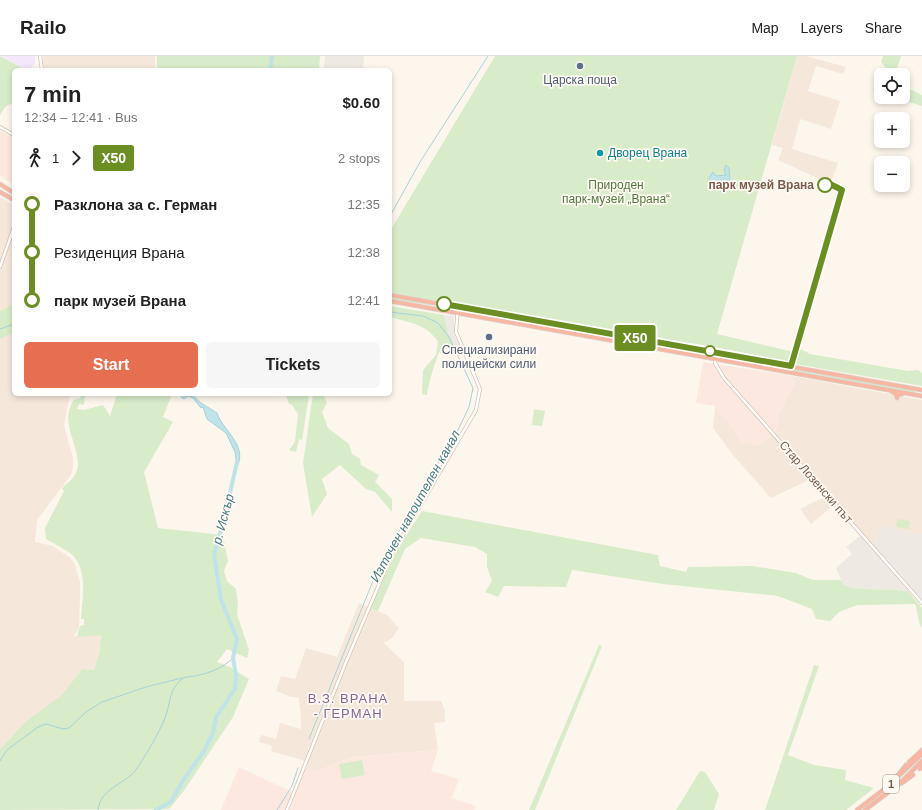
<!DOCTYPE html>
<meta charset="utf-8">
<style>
:root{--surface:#fff;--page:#f6f6f6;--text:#222;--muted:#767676;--line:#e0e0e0;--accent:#e76f51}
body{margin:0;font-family:Helvetica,sans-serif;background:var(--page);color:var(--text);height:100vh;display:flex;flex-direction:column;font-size:15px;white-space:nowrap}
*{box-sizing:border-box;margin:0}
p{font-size:13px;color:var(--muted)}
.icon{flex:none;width:22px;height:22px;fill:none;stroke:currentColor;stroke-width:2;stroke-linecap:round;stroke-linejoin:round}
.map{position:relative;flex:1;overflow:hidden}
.panel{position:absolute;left:12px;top:12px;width:380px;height:328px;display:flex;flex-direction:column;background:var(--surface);border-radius:6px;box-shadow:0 2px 6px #0003}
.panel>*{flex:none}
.badge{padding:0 8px;border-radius:3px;font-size:14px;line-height:26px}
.tools{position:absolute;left:874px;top:12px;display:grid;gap:8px}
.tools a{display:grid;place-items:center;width:36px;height:36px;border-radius:6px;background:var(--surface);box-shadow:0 2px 6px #0003;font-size:20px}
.map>.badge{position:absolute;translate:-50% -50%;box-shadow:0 0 0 2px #fff}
.legs{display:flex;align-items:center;gap:6px;height:44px;padding:0 12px;font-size:13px}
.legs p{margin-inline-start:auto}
.overview{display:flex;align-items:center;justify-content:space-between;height:68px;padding:0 12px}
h1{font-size:22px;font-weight:800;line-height:30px}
.primary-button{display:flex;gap:8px;margin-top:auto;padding:8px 12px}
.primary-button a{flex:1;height:46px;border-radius:6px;background:var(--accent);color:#fff;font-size:16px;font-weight:800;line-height:46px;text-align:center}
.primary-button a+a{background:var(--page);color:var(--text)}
ul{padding:0 12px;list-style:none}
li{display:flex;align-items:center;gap:14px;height:48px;font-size:15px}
li i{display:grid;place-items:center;width:6px;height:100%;margin:0 5px;background:currentColor}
li i::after{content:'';width:10px;height:10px;margin:-5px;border:3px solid;border-radius:50%;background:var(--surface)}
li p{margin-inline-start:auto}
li:first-child i{background:linear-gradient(#0000 50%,currentColor 0)}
li:last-child i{background:linear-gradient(currentColor 50%,#0000 0)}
header{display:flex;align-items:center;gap:24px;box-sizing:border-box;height:56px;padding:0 20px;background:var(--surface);border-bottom:1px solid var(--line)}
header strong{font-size:19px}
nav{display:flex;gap:22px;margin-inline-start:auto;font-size:14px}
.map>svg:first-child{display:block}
.residential{fill:#f5e8da}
.commercial{fill:#fde8e0}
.industrial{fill:#efe9e4}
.education{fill:#f3e8fa}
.green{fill:#d8ecc9}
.water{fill:#bfe3e8;stroke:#a5d3da}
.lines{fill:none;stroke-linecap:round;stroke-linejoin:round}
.stream{stroke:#a5d3da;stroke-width:1}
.river{stroke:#bfe3e8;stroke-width:4}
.secondary-casing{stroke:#d6c0b0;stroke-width:4}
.highway-casing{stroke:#dad1cd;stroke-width:5}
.secondary{stroke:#fff;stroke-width:2.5}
.highway{stroke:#f7b7a3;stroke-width:3.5}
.line-1-casing{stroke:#fff;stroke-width:9}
.line-1{stroke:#6b8e23;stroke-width:6}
.service-dot{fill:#5c6f8a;stroke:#fffaf3;stroke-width:1.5}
.culture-dot{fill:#0f9aa8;stroke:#fffaf3;stroke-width:1.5}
.stop-1-dot{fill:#fff;stroke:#6b8e23;stroke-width:2}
.labels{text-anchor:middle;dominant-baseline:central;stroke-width:3.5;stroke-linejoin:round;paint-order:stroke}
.shield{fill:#fffaf3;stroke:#a28b7f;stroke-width:1}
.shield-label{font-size:11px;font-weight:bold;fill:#7a5c4d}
.service-label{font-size:12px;fill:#4e5e75;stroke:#fffaf3}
.culture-label{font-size:12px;fill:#0d838f;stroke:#fffaf3;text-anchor:start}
.park-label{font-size:12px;fill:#537a41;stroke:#fffaf3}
.stop-label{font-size:12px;font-weight:bold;fill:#7a5c4d;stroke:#fffaf3;text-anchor:end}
.street-label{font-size:12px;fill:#7a5c4d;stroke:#fffaf3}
.water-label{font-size:13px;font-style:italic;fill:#437c86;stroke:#fffaf3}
.neighbourhood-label{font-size:13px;letter-spacing:1px;fill:#846695;stroke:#fffaf3}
</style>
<header>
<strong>Railo</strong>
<nav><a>Map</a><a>Layers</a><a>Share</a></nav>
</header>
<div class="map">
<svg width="922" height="754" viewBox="0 0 922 754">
<rect width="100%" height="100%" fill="#fdf6ec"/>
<path class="residential" d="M43,0H155V14H44Z
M797,0H806L846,11L843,18L816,10L808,35L840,45L831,73L800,63L792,93L838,107L830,128L778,104L783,92L772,89Z
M0,141L14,149V247L0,255Z
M14,277V338H70L64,369L73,402V412L71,419L37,464L35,486L53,490L69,501L75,508L80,526V543L79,572L74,580L93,579L101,577L99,598L94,614L82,613L62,640L24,667L0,693V283Z
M792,320L922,344V478L880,470L875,493L835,448L811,468L800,453L828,439L813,422L771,442L733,399L713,372L715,350L737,378L741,389L779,367V357L794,329Z
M359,547L387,559L399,572L392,582L384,587L404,606V645H441L445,655V666L434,667L438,694L353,701L314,716L306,710L305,705L271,695L272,690L259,686L261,679L276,683L280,667L301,673V658L298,641H291L276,635L281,620L295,623L306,592L337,601Z"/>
<path class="commercial" d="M0,75L14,82V129L0,120Z
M703,306L792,320L794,329L779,357V367L774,379L757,390L746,387L741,389L737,378L715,350L696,347Z
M438,694L431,715L459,723L452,742L476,750L474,754H290L306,710L314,716L353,701Z
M239,711L292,736L285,754H221Z"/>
<path class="industrial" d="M325,0H364L363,12L360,14H327L324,12Z
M444,259L454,260V278L459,289L455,291L448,277Z
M880,470L922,478V545L875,492Z
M861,479L908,535L851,532L843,528L836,512L852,498L846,491Z"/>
<path class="education" d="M2,0H35V8L32,12L26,14Z"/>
<path class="green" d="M0,0L26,14H14V48C6,47 4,53 0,59Z
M157,0H320L319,14H157Z
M495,0H797L717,278L794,296L790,306L714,291L390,237V175Z
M883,0H901L895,19H883L886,12L881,6Z
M881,20V37L873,35L877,23Z
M903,30L922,39V50L893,41H903Z
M390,242L453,251L454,252L390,244Z
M14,247V277L0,283V255Z
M390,250L444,259L448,277L458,297L453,296L449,289C447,290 445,290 443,291C437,295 428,331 427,339L422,338L423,314L436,299L438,286C427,268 409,267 390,261Z
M470,255L713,298L711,300Z
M798,293L800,295L801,293L810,298L908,315L918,314L922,317V330L795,308L794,305Z
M715,299L915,335V337L712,300Z
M117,338H172L163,361L173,366L144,416L158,472L223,479L228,505L224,515L227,525L236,533L238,549L237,558L249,594L247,602L227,593L217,606L230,611L249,623L233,661L183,736L169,753L0,754V693L24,667L62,639L82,613L94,614L99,598L101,579L77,581L80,570L84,569V563H81C82,543 89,512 70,497C63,492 54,488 46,483L45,472L64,435L62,432C66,428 72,424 75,419C87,397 56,368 74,344L80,342L82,339L85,340L84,349L79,348L77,353L84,354L103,349L110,360Z
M309,338L302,384L299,383L296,396L289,394L295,386L298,358L292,349L289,348L286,339Z
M313,338H323L327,347L322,356L328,372L349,388L352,398L360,403L361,409L379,419L375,426L392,443V456L375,436L366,433L340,409L322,423L327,438L312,461L303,407Z
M534,353L545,355L542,370L532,369Z
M422,455L658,499L660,510L686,516L688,511L752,510L796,517L813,524H841L843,528L851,532L908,535L922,552V572C918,567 918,556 915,548L857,549L839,556L830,565L816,563L812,553L778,540L663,528L572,514L566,531L504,530L498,541L485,536L492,525L487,511V498L475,491L421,482L405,493L378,555L370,552L398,492Z
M897,463L910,465L909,473L896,471Z
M599,589L602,590L535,754H529Z
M814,609L819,610L788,699L814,709L846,714L845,724L874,732L846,754H765Z
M362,704L365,719L342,723L339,708Z
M700,715L705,716L719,738L714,754H676Z"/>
<path class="water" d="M726,109L729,112L730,127L723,138L717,131L713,132L709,122L713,116L716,120L726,119L724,114Z
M182,338H191L201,347L217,357C223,375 248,389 237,411L235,396L226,377L207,363L203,351L201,352L193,342L188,340L184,343L181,341Z"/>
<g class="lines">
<path class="stream" d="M390,160L420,106L488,0
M0,273L14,268
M309,683L377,515L419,439L458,374L469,351L473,332L449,281L438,267L423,260L390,256
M0,705L7,694L38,671L46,668L63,673L69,672L86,656L102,646L146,631L182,622
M98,754C100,731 128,728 138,711C148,695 158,679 165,662C170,650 169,633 181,624C185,620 190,621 195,620C210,617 223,612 233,602
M277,754L292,730L298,712"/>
<path class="river" d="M270,14L272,0
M156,754L171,746L182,726L204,695L213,677L216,661L235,633L236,619L233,602L237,583L221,544L214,498L223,468L237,406"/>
<defs>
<path id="secondary" d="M40,0L42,14
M0,71L14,79
M0,211L14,171
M715,303V307L724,322L922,547
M287,754L346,606L392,498L476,354L480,333L456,276L458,251"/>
<path id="highway" d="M0,128L14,137
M0,136L14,144
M390,239L922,334
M390,245L922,340
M891,335L896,338L897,342L898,339L902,338
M909,706L922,694
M920,713L922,709
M897,720L906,709
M902,727L913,719
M857,754L887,731L922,698
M865,754L899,728L922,705"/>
</defs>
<use href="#secondary" class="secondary-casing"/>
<use href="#highway" class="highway-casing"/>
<use href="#secondary" class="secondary"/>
<use href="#highway" class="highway"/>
</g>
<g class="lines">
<defs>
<path id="line-1" d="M444,248L791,310L842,134L830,128L825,129"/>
</defs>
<use href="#line-1" class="line-1-casing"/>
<use href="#line-1" class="line-1"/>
</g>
<g class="service-dot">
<circle cx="580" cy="10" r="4"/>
<circle cx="489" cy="281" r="4"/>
</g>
<circle class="culture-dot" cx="600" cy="97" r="4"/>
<g class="stop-1-dot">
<circle cx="825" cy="129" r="7"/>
<circle cx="444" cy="248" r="7"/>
<circle cx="710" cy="295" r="5"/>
</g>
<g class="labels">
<rect class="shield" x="883" y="719" width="16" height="18" rx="3"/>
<g class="shield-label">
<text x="891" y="728">1</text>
</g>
<g class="service-label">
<text x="580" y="24">Царска поща</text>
<text x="489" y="294">Специализирани<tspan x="489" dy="14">полицейски сили</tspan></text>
</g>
<g class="culture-label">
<text x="608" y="97">Дворец Врана</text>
</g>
<g class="park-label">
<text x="616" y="129">Природен<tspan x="616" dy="14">парк-музей „Врана“</tspan></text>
</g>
<g class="stop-label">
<text x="814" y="129">парк музей Врана</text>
</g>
<g class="street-label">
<text transform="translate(816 426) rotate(49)">Стар Лозенски път</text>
</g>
<g class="water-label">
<text transform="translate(415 450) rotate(-61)">Източен напоителен канал</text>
<text transform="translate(223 463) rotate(-75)">р. Искър</text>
</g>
<g class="neighbourhood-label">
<text x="348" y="642">В.З. ВРАНА<tspan x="348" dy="15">- ГЕРМАН</tspan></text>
</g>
</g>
</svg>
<div class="tools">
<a><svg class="icon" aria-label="locate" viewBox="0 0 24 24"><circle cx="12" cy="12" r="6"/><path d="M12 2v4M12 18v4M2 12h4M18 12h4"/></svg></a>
<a>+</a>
<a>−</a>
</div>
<b class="badge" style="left:635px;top:282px;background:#6b8e23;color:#fff">Х50</b>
<section class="panel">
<div class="overview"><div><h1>7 min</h1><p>12:34 – 12:41 · Bus</p></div><b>$0.60</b></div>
<div class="legs"><svg class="icon" aria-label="walk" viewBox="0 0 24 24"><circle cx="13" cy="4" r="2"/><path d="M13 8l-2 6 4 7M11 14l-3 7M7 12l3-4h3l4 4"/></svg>1<svg class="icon" aria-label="forward" viewBox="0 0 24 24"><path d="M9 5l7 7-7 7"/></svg><b class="badge" style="background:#6b8e23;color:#fff">Х50</b><p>2 stops</p></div>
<ul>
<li><i style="color:#6b8e23"></i><b>Разклона за с. Герман</b><p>12:35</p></li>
<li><i style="color:#6b8e23"></i><span>Резиденция Врана</span><p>12:38</p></li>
<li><i style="color:#6b8e23"></i><b>парк музей Врана</b><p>12:41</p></li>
</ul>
<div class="primary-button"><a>Start</a><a>Tickets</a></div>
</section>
</div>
